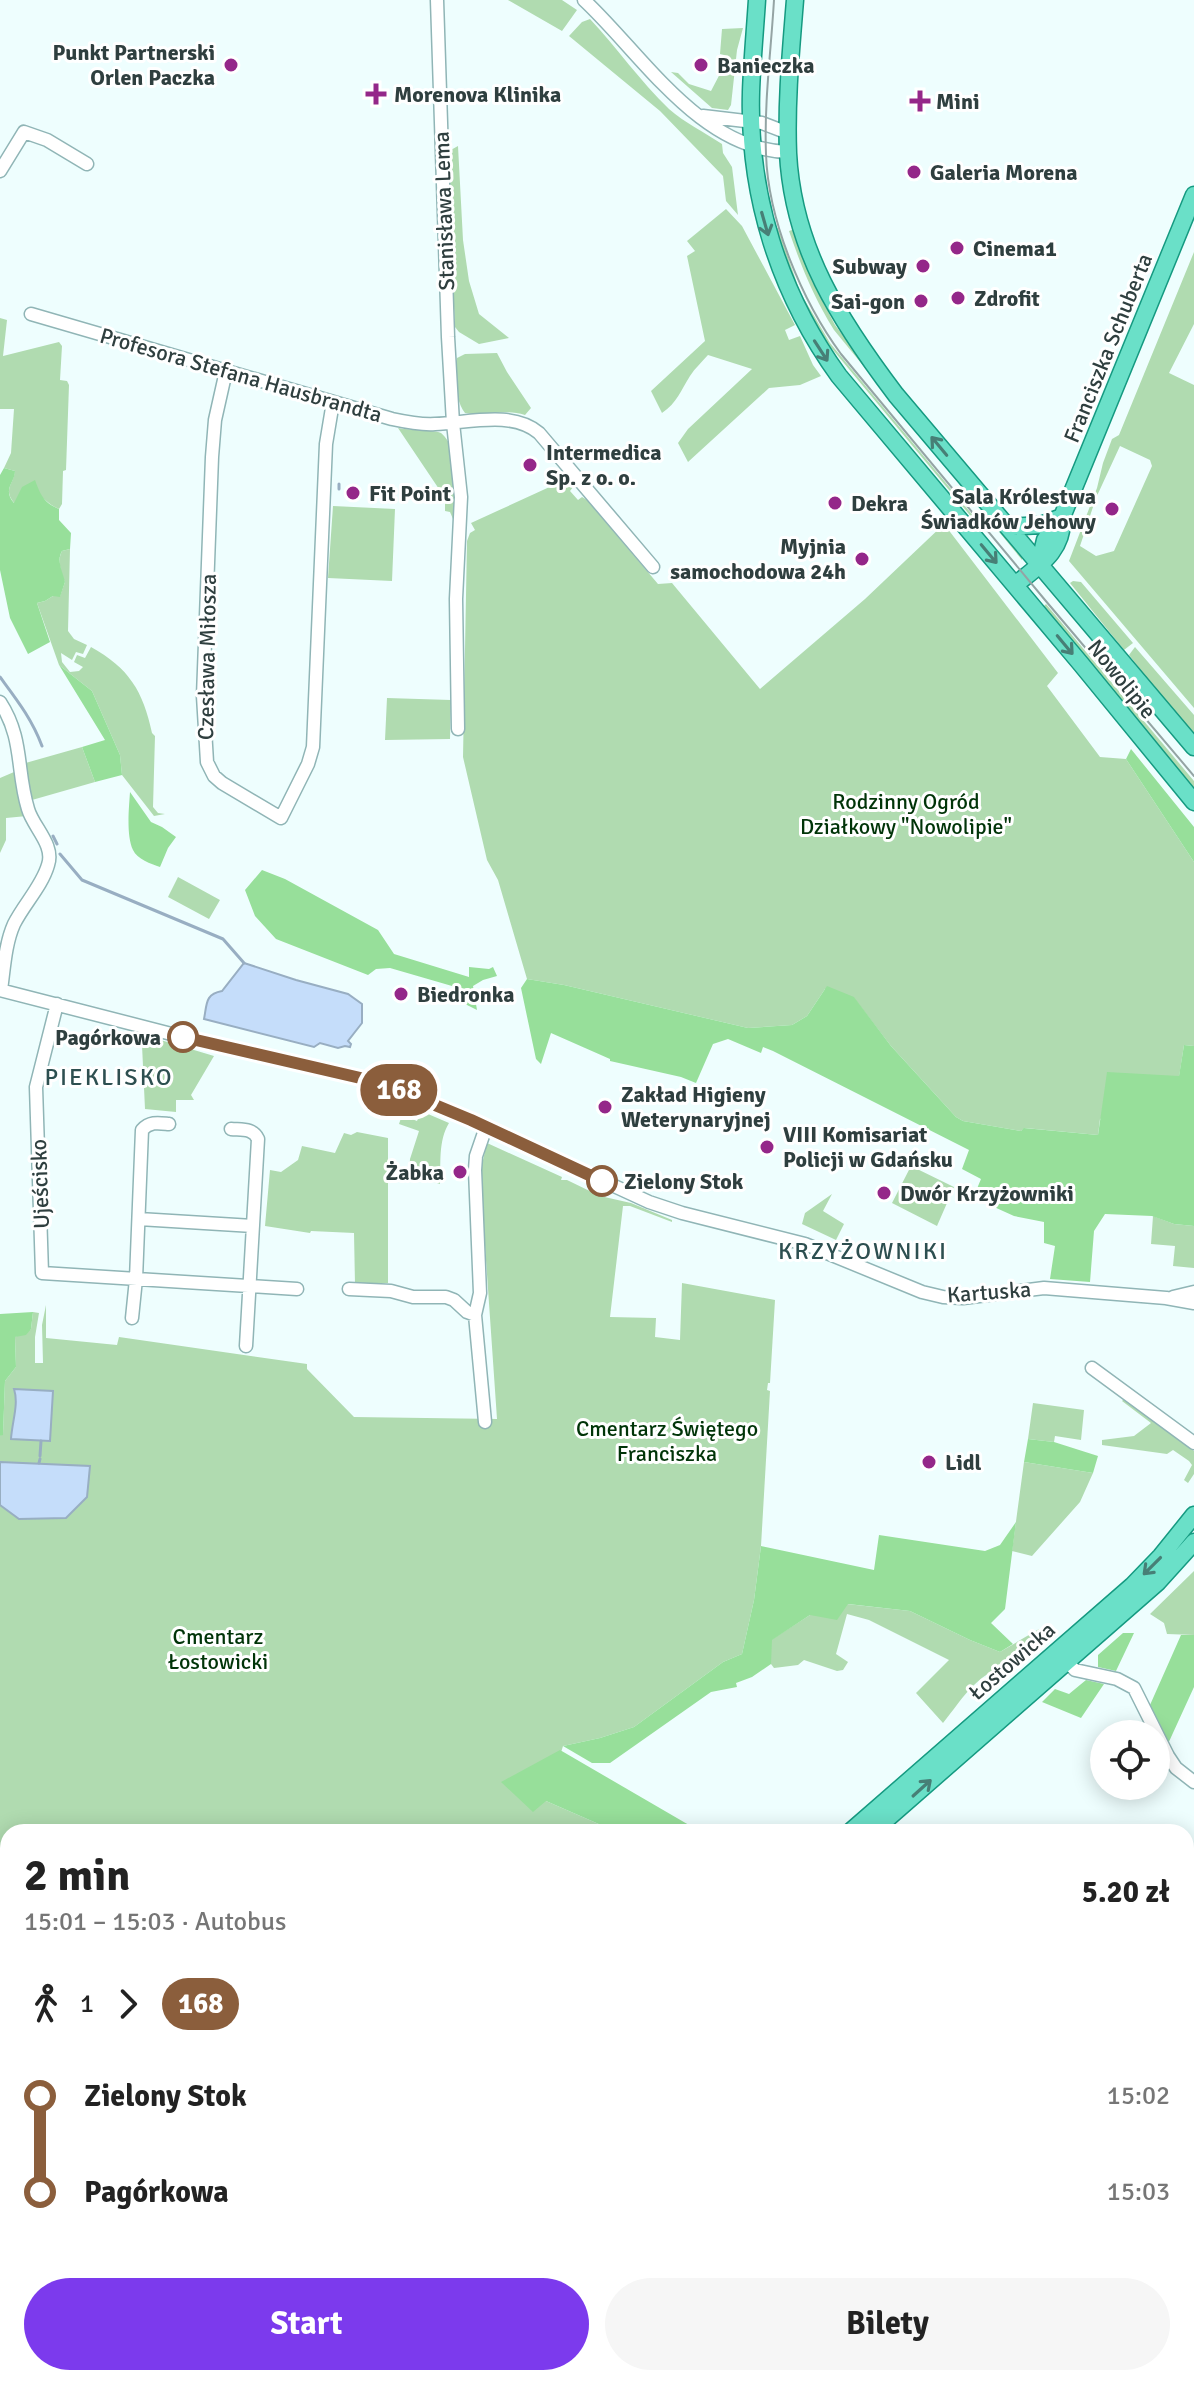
<!DOCTYPE html>
<html lang="pl">
<meta charset="utf-8">
<style>
:root{--surface:#fff;--page:#f6f6f6;--text:#222;--muted:#767676;--accent:#7c3aed}
body{margin:0;font-family:Signika,sans-serif;background:var(--page);color:var(--text);height:100vh;display:flex;flex-direction:column;font-size:30px;white-space:nowrap}
*{box-sizing:border-box;margin:0}
p{font-size:26px;color:var(--muted)}
.icon{flex:none;width:44px;height:44px;fill:none;stroke:currentColor;stroke-width:2;stroke-linecap:round;stroke-linejoin:round}
.map{position:relative;flex:1;overflow:hidden}
.side{position:absolute;left:0px;top:1824px;width:1194px;height:562px;display:flex;flex-direction:column;background:var(--surface);border-radius:24px 24px 0 0;box-shadow:0 4px 20px #0003}
.side>*{flex:none}
.badge{padding:0 16px;border-radius:26px;font-size:28px;line-height:52px}
.tools{position:absolute;left:1090px;top:1720px;display:grid;gap:16px}
.tools a{display:grid;place-items:center;width:80px;height:80px;border-radius:50%;background:var(--surface);box-shadow:0 4px 20px #0003;font-size:40px}
.map>.badge{position:absolute;translate:-50% -50%;box-shadow:0 0 0 4px #fff}
.legs{display:flex;align-items:center;gap:12px;height:88px;padding:0 24px;font-size:26px}
.legs p{margin-inline-start:auto}
.summary{display:flex;align-items:center;justify-content:space-between;height:136px;padding:0 24px}
h1{font-size:44px;font-weight:700;line-height:60px}
.cta{display:flex;gap:16px;margin-top:auto;padding:16px 24px}
.cta a{flex:1;height:92px;border-radius:48px;background:var(--accent);color:#fff;font-size:32px;font-weight:700;line-height:92px;text-align:center}
.cta a+a{background:var(--page);color:var(--text)}
ul{padding:0 24px;list-style:none}
li{display:flex;align-items:center;gap:28px;height:96px;font-size:30px}
li i{display:grid;place-items:center;width:12px;height:100%;margin:0 10px;background:currentColor}
li i::after{content:'';width:20px;height:20px;margin:-10px;border:6px solid;border-radius:50%;background:var(--surface)}
li p{margin-inline-start:auto}
li:first-child i{background:linear-gradient(#0000 50%,currentColor 0)}
li:last-child i{background:linear-gradient(currentColor 50%,#0000 0)}
.map>svg:first-child{display:block}
.green{fill:#b0dbb0;fill-rule:evenodd}
.forest{fill:#97df9a}
.water{fill:#c5ddfa;stroke:#98aec2;stroke-width:2}
.lines{fill:none;stroke-linecap:round;stroke-linejoin:round}
.stream{stroke:#98aec2;stroke-width:3}
.minor-casing{stroke:#90b5b6;stroke-width:15}
.major-casing{stroke:#159a81;stroke-width:19}
.minor{stroke:#fff;stroke-width:12}
.major{stroke:#6ae0c8;stroke-width:16}
.tram{stroke:#94a4a4;stroke-width:2}
.oneway{stroke:#477f76}
.line-1-casing{stroke:#fff;stroke-width:18}
.line-1{stroke:#8b5e3c;stroke-width:12}
.poi-dot{fill:#942789;stroke:#fff;stroke-width:3}
.stop-1-dot{fill:#fff;stroke:#8b5e3c;stroke-width:4}
.labels{text-anchor:middle;dominant-baseline:central;stroke-width:6;stroke-linejoin:round;paint-order:stroke}
.poi-label{font-size:22px;font-weight:bold;fill:#2f3f3f;stroke:#fff;text-anchor:start}
.street-label{font-size:22px;fill:#2f3f3f;stroke:#fff}
.park-label{font-size:22px;fill:#003408;stroke:#fff}
.stop-label{font-size:22px;font-weight:bold;fill:#2f3f3f;stroke:#fff;text-anchor:end}
.neighbourhood-label{font-size:24px;letter-spacing:2px;fill:#2d4f50;stroke:#fff}
</style>
<div class="map">
<svg width="1194" height="2385" viewBox="0 0 1194 2385">
<rect width="100%" height="100%" fill="#eefefe"/>
<path class="green" d="M508,0H562L577,10L562,31Z
M590,19C617,48 640,81 669,109C685,123 704,132 722,144L723,153L732,167L738,215L726,201L723,176L660,111L569,36L582,22Z
M743,28L737,50L731,105L728,110L712,108L671,72L678,73L689,84L711,91L723,68L724,55L720,54L722,29Z
M458,146L463,240L469,281L479,314L509,338L479,344L459,332L455,327L447,159L449,151Z
M726,209L742,226L795,325L785,330L789,340L800,336L813,365L821,376L800,385L769,388L688,462L678,443L688,429L752,369L708,355C702,362 695,368 690,376C681,390 677,403 662,413L651,391L705,341L687,256L695,251L687,241Z
M778,228L800,292L830,343L980,524L978,525L824,339L794,283L773,230Z
M795,229L812,281L835,325L886,392L1023,555L1022,560L834,330C814,298 801,266 789,231Z
M1194,252V324L1169,373L1194,385V708L1069,561L1097,488L1103,463L1112,439L1119,435ZM1120,446L1150,460L1152,466L1114,551L1096,556L1080,546L1096,498Z
M0,318L7,320L3,356L59,342L62,346L60,380L67,381L69,385L66,470L63,471L62,504L59,509C46,504 40,493 29,485L18,497L15,504C2,489 14,484 15,471L4,468L11,453L14,409H0Z
M497,353L507,372L531,408L525,415C505,408 485,417 465,413C455,401 454,373 457,358L465,354Z
M398,428C407,430 436,430 441,433C444,435 448,441 449,443L457,519H453L450,512L445,511V501L441,492Z
M567,479L573,487L570,491L578,500L582,497L587,500L658,584L672,583L760,689L865,599L944,524L1058,673L1047,686L1100,757L1126,759L1194,862V1046L1184,1045L1179,1077L1100,1119L1098,1135L1025,1128L1021,1131L963,1121L956,1117L891,1046L854,998L825,989L807,1016L792,1025L748,1028L564,985L527,979L498,880L487,860L463,757L467,541L470,533L475,530L471,523Z
M333,506L395,509L392,581L328,578Z
M70,549L68,631L74,639L87,645L83,654L76,652L72,660L61,653L62,662L70,672L79,671L83,667L74,662L77,655L85,658L91,647C129,668 143,691 152,733L155,736L153,807L158,813L165,814L154,816L122,775L120,755L92,691L59,665L37,603L45,601L53,596H60L65,582C61,573 57,560 62,551Z
M1073,581L1081,582L1133,643L1124,650L1070,583Z
M1046,604L1194,781V792L1042,608Z
M1135,647L1194,715V738L1129,655Z
M387,698L451,700L450,739L385,740Z
M82,747L95,782L32,800L22,764Z
M14,772L27,816L6,818V840L0,853V778Z
M178,877L220,900L209,919L168,897Z
M144,1035L214,1056L191,1095L194,1100H176V1112L145,1109L142,1045Z
M421,1111L449,1123C438,1141 441,1164 440,1184L409,1174L410,1159L419,1131L399,1124L402,1115L417,1121Z
M357,1132L388,1138V1283L355,1284L354,1233L311,1231L310,1233L265,1226L270,1170L281,1172L298,1160L302,1146L335,1153L344,1133L351,1135Z
M487,1143L562,1177L561,1180H567L600,1196L631,1203L672,1220V1222L630,1206H623L610,1317L656,1318L655,1337L680,1340L682,1283L775,1300L770,1383H768L767,1390L770,1391L761,1546L754,1600L742,1654L723,1662L634,1727L600,1738L563,1746L546,1801L617,1832H8V2269L0,2268V1436L3,1434L5,1381L16,1367L15,1337L31,1329L33,1312L39,1313L35,1337V1363H43L42,1325L46,1305V1338L117,1345L119,1337L307,1364V1369L354,1417L497,1419L480,1173Z
M911,1166L954,1187L937,1226L892,1203Z
M832,1194L823,1211L844,1224L836,1240L802,1224L805,1213Z
M1153,1216L1174,1224L1194,1226V1268L1173,1266L1175,1246L1151,1244Z
M1124,1399L1194,1451V1474L1188,1483L1184,1480L1192,1465L1189,1461L1173,1450L1167,1454L1102,1445V1440L1134,1436L1151,1423L1122,1401Z
M1033,1403L1084,1410L1081,1440L1055,1436L1054,1442L1028,1439Z
M1024,1462L1093,1473L1080,1502L1032,1556L1012,1551Z
M1194,1571V1635L1167,1634L1164,1623L1150,1614Z
M847,1604L910,1611L970,1640L1000,1652L1039,1629L1049,1633L1021,1652L992,1683L988,1682L993,1675L992,1672C972,1681 957,1706 943,1723L916,1693L949,1660L869,1620L847,1614L836,1654L848,1662L843,1670L837,1671L804,1660L798,1665L774,1668L771,1664V1640L810,1615Z
M0,2282L8,2283V2378H159L158,2385H27L0,2377Z
M176,2378H296L287,2385H174Z"/>
<path class="forest" d="M4,468L15,471C15,483 2,489 14,503L22,487L35,480C40,494 44,503 59,509V520L71,533L70,549L62,551C56,561 63,572 65,582L60,597L53,596L45,601L37,603L50,642L28,654L10,618L0,570V475Z
M59,665L92,691L120,755L122,775L95,782L82,747L105,740Z
M1131,749L1194,827V862L1126,759Z
M130,792L151,822L162,827L176,837L168,848L160,867C151,864 137,859 133,850C126,835 129,808 130,792Z
M262,870L285,879L378,930L394,954L469,977V967L489,969L493,967L497,976L483,980L473,986L477,1010L467,1005L452,986L390,968L376,969L368,975L276,939L255,916L245,890Z
M527,979L564,985L748,1028L792,1025L807,1016L827,986L854,997L891,1046L956,1117L963,1121L1021,1131L1024,1128L1098,1135L1107,1072L1179,1076L1184,1045L1194,1046V1226L1174,1224L1152,1216L1105,1214L1094,1231L1090,1282L1050,1279L1055,1246L1044,1243V1222L1014,1216L983,1202L984,1197L976,1191L981,1179L962,1169L969,1150L773,1051L763,1047L761,1053L728,1039L713,1044L696,1083L681,1077L610,1061V1059L551,1033L541,1064L536,1059L521,988Z
M33,1312L31,1329L26,1335L15,1337L16,1367L5,1381L3,1435L0,1436V1314Z
M1028,1439L1054,1442L1098,1456L1093,1473L1024,1462Z
M1016,1522L1005,1609L991,1623L1013,1644L1000,1652L970,1640L910,1611L848,1604L837,1620L810,1615L772,1640L771,1664L752,1677L736,1683L737,1687L711,1692L610,1763H592L563,1746L600,1738L634,1727L723,1662L742,1654L754,1600L761,1546L874,1570L879,1535L985,1551L1000,1545Z
M1123,1633H1134L1116,1671L1098,1667V1655Z
M1181,1635H1194V1687L1167,1746L1150,1705Z
M1086,1680L1104,1684L1081,1718L1042,1702L1055,1689L1069,1694Z
M560,1750L701,1832H617L546,1801L533,1812L501,1782Z"/>
<path class="water" d="M244,963L296,980L348,994L362,1004V1023L348,1041L351,1044L350,1047L345,1046L338,1048L320,1043L314,1047L204,1019C207,1004 205,994 222,991Z
M14,1389L53,1391L50,1441L11,1439C12,1422 19,1404 14,1389Z
M0,1462L90,1466L87,1497L66,1518L19,1519L0,1505Z"/>
<g class="lines">
<path class="stream" d="M339,489V484
M0,677C17,700 32,719 42,746
M53,836L57,844
M60,854L82,880L223,939L244,963
M40,1456L41,1441
M39,1463L40,1459"/>
<defs>
<path id="minor" d="M437,0L448,337L453,423L461,497L456,599L458,729
M584,0C642,54 700,150 788,152
M703,116L762,123L788,133
M0,171L24,132L47,140L87,164
M31,314L392,419C406,422 421,425 435,424C468,423 512,410 539,433L653,567
M226,371L215,420L212,457L203,696L207,762L214,776L222,783L281,818L308,764L313,747L326,444L333,402
M0,702C24,739 16,770 28,809C33,827 55,845 48,865C42,886 24,904 14,924C5,944 4,969 1,990
M0,990L183,1037L382,1083L471,1120L649,1202L682,1213L805,1244L922,1292L943,1297L963,1298L1044,1288L1166,1298L1194,1303
M57,1004L36,1087L42,1273L297,1289
M231,1129C242,1130 253,1128 258,1139L246,1346
M139,1219L253,1226
M349,1289L391,1291L413,1297H446L454,1300L467,1312L475,1315
M1173,1297L1194,1292
M132,1318L136,1279L142,1130C150,1121 159,1123 169,1124
M1092,1368L1194,1443
M485,1422L475,1315L480,1293L475,1170L476,1156L486,1127
M1067,1655L1070,1665L1075,1670L1117,1679L1134,1688L1168,1756L1176,1768L1194,1782
M1186,1943L1194,1944
M1186,2107L1194,2108
M1186,2166L1194,2131
M1097,2378L1135,2385L1137,2378"/>
<path id="major" d="M757,0C755,31 752,62 751,92C748,195 779,293 839,376L1081,664L1194,802
M795,0C791,50 786,102 788,153C793,249 840,321 896,395L1194,747
M1008,527L1041,525L1062,517
M1039,565L1045,540L1059,520
M1015,585C1038,566 1064,551 1062,517L1194,195
M850,1832L1132,1586L1161,1556L1194,1515
M872,1832L1158,1582L1194,1542
M0,2275L8,2276
M538,2378L575,2385
M0,2383L8,2385
M318,2385L328,2378
M408,2385L415,2378"/>
</defs>
<use href="#minor" class="minor-casing"/>
<use href="#major" class="major-casing"/>
<use href="#minor" class="minor"/>
<use href="#major" class="major"/>
<path class="tram" d="M774,0C771,51 764,103 766,154C768,220 802,301 841,354L1045,600L1194,776"/>
</g>
<defs><path id="oneway-shaft" d="M-6 0H5M1.5-3L5.5 0L1.5 3" fill="none" stroke-width="1.6" stroke-linecap="round" stroke-linejoin="round" transform="scale(2)"/></defs>
<g class="oneway">
<use href="#oneway-shaft" transform="translate(765 224) rotate(74)"/>
<use href="#oneway-shaft" transform="translate(821 351) rotate(57)"/>
<use href="#oneway-shaft" transform="translate(939 446) rotate(-130)"/>
<use href="#oneway-shaft" transform="translate(989 554) rotate(50)"/>
<use href="#oneway-shaft" transform="translate(1065 645) rotate(50)"/>
<use href="#oneway-shaft" transform="translate(1152 1566) rotate(135)"/>
<use href="#oneway-shaft" transform="translate(922 1788) rotate(-42)"/>
</g>
<g class="lines">
<defs>
<path id="line-1" d="M183,1037L382,1083L471,1120L602,1181"/>
</defs>
<use href="#line-1" class="line-1-casing"/>
<use href="#line-1" class="line-1"/>
</g>
<g class="poi-dot">
<circle cx="231" cy="65" r="8"/>
<circle cx="701" cy="65" r="8"/>
<path d="M372 82h8v8h8v8h-8v8h-8v-8h-8v-8h8z"/>
<path d="M916 89h8v8h8v8h-8v8h-8v-8h-8v-8h8z"/>
<circle cx="914" cy="172" r="8"/>
<circle cx="957" cy="248" r="8"/>
<circle cx="923" cy="266" r="8"/>
<circle cx="958" cy="298" r="8"/>
<circle cx="921" cy="301" r="8"/>
<circle cx="530" cy="465" r="8"/>
<circle cx="353" cy="493" r="8"/>
<circle cx="835" cy="503" r="8"/>
<circle cx="1112" cy="509" r="8"/>
<circle cx="862" cy="559" r="8"/>
<circle cx="401" cy="994" r="8"/>
<circle cx="605" cy="1107" r="8"/>
<circle cx="767" cy="1147" r="8"/>
<circle cx="460" cy="1172" r="8"/>
<circle cx="884" cy="1193" r="8"/>
<circle cx="929" cy="1462" r="8"/>
</g>
<g class="stop-1-dot">
<circle cx="183" cy="1037" r="14"/>
<circle cx="602" cy="1181" r="14"/>
</g>
<g class="labels">
<g class="poi-label">
<text x="215" y="52" text-anchor="end">Punkt Partnerski<tspan x="215" dy="25">Orlen Paczka</tspan></text>
<text x="717" y="65">Banieczka</text>
<text x="394" y="94">Morenova Klinika</text>
<text x="936" y="101">Mini</text>
<text x="930" y="172">Galeria Morena</text>
<text x="973" y="248">Cinema1</text>
<text x="907" y="266" text-anchor="end">Subway</text>
<text x="974" y="298">Zdrofit</text>
<text x="905" y="301" text-anchor="end">Sai-gon</text>
<text x="546" y="452">Intermedica<tspan x="546" dy="25">Sp. z o. o.</tspan></text>
<text x="369" y="493">Fit Point</text>
<text x="1096" y="496" text-anchor="end">Sala Królestwa<tspan x="1096" dy="25">Świadków Jehowy</tspan></text>
<text x="851" y="503">Dekra</text>
<text x="846" y="546" text-anchor="end">Myjnia<tspan x="846" dy="25">samochodowa 24h</tspan></text>
<text x="417" y="994">Biedronka</text>
<text x="621" y="1094">Zakład Higieny<tspan x="621" dy="25">Weterynaryjnej</tspan></text>
<text x="783" y="1134">VIII Komisariat<tspan x="783" dy="25">Policji w Gdańsku</tspan></text>
<text x="444" y="1172" text-anchor="end">Żabka</text>
<text x="900" y="1193">Dwór Krzyżowniki</text>
<text x="945" y="1462">Lidl</text>
</g>
<g class="street-label">
<text transform="translate(444 211) rotate(-92)">Stanisława Lema</text>
<text transform="translate(1108 348) rotate(-68)">Franciszka Schuberta</text>
<text transform="translate(241 375) rotate(16)">Profesora Stefana Hausbrandta</text>
<text transform="translate(207 657) rotate(-89)">Czesława Miłosza</text>
<text transform="translate(1122 679) rotate(51)">Nowolipie</text>
<text transform="translate(40 1184) rotate(-92)">Ujeścisko</text>
<text transform="translate(989 1292) rotate(-4)">Kartuska</text>
<text transform="translate(1012 1661) rotate(-41)">Łostowicka</text>
</g>
<g class="park-label">
<text x="906" y="801">Rodzinny Ogród<tspan x="906" dy="25">Działkowy "Nowolipie"</tspan></text>
<text x="667" y="1428">Cmentarz Świętego<tspan x="667" dy="25">Franciszka</tspan></text>
<text x="218" y="1636">Cmentarz<tspan x="218" dy="25">Łostowicki</tspan></text>
</g>
<g class="stop-label">
<text x="161" y="1037">Pagórkowa</text>
<text x="624" y="1181" text-anchor="start">Zielony Stok</text>
</g>
<g class="neighbourhood-label">
<text x="109" y="1077">PIEKLISKO</text>
<text x="863" y="1251">KRZYŻOWNIKI</text>
</g>
</g>
</svg>
<div class="tools">
<a><svg class="icon" aria-label="locate" viewBox="0 0 24 24"><circle cx="12" cy="12" r="6"/><path d="M12 2v4M12 18v4M2 12h4M18 12h4"/></svg></a>
</div>
<b class="badge" style="left:399px;top:1090px;background:#8b5e3c;color:#fff">168</b>
<section class="side">
<div class="summary"><div><h1>2 min</h1><p>15:01 – 15:03 · Autobus</p></div><b>5.20 zł</b></div>
<div class="legs"><svg class="icon" aria-label="walk" viewBox="0 0 24 24"><circle cx="13" cy="4" r="2"/><path d="M13 8l-2 6 4 7M11 14l-3 7M7 12l3-4h3l4 4"/></svg>1<svg class="icon" aria-label="forward" viewBox="0 0 24 24"><path d="M9 5l7 7-7 7"/></svg><b class="badge" style="background:#8b5e3c;color:#fff">168</b></div>
<ul>
<li><i style="color:#8b5e3c"></i><b>Zielony Stok</b><p>15:02</p></li>
<li><i style="color:#8b5e3c"></i><b>Pagórkowa</b><p>15:03</p></li>
</ul>
<div class="cta"><a>Start</a><a>Bilety</a></div>
</section>
</div>
